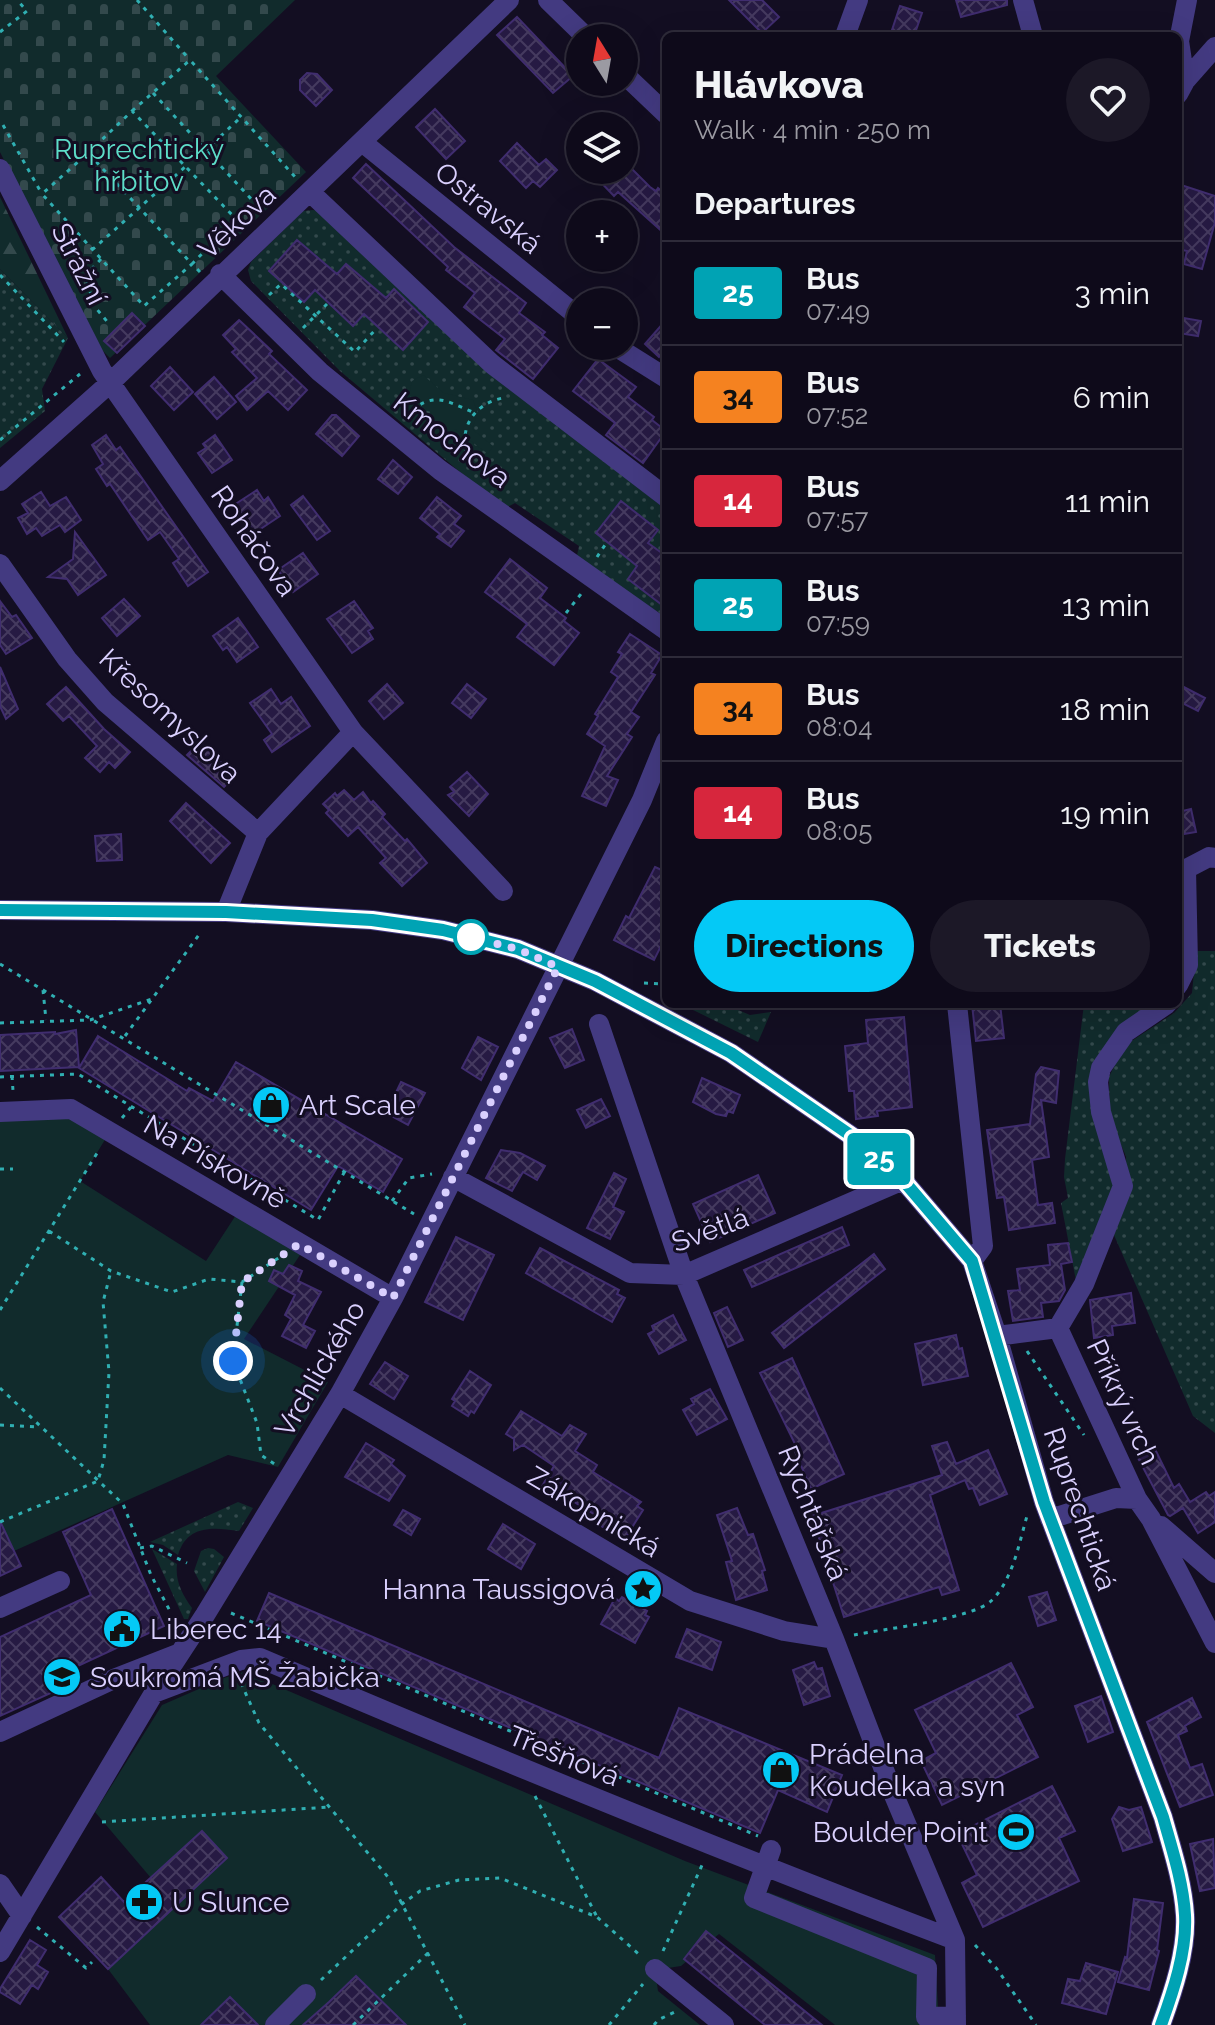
<!DOCTYPE html>
<meta charset="utf-8">
<style>
:root{--surface:#0e0a1a;--page:#1c1827;--text:#f1f3f6;--muted:#9b9aa2;--line:#2e2b39;--accent:#04c9f6}
body{margin:0;font-family:Raleway,sans-serif;background:var(--page);color:var(--text);height:100vh;display:flex;flex-direction:column;font-size:30px;white-space:nowrap}
*{box-sizing:border-box;margin:0}
p{font-size:26px;color:var(--muted)}
.icon{flex:none;width:44px;height:44px;fill:none;stroke:currentColor;stroke-width:2;stroke-linecap:round;stroke-linejoin:round}
.map{position:relative;flex:1;overflow:hidden}
.details{position:absolute;left:662px;top:32px;width:520px;height:976px;display:flex;flex-direction:column;background:var(--surface);border-radius:12px;box-shadow:0 8px 32px #0002,0 0 0 2px var(--line)}
.details>*{flex:none}
.badge{padding:0 16px;border-radius:6px;font-size:28px;line-height:52px}
.needle{width:52px;rotate:349deg}
.buttons{position:absolute;left:566px;top:24px;display:grid;gap:16px}
.buttons a{display:grid;place-items:center;width:72px;height:72px;border-radius:50%;background:var(--surface);box-shadow:0 8px 32px #0002,0 0 0 2px var(--line);font-size:40px}
.you{position:absolute;width:40px;height:40px;margin:-20px;border:6px solid #fff;border-radius:50%;background:#1a73e8;box-shadow:0 0 0 12px #1a73e833}
.map>.badge{position:absolute;translate:-50% -50%;box-shadow:0 0 0 4px #fff}
h2{padding:0 32px;font-size:30px;line-height:72px}
.round{display:grid;place-items:center;flex:none;width:84px;height:84px;border-radius:42px;background:var(--page)}
.overview{display:flex;align-items:center;justify-content:space-between;height:136px;padding:0 32px}
h1{font-size:38px;font-weight:800;line-height:60px}
.cta{display:flex;gap:16px;margin-top:auto;padding:16px 32px}
.cta a{flex:1;height:92px;border-radius:48px;background:var(--accent);color:#111;font-size:32px;font-weight:800;line-height:92px;text-align:center}
.cta a+a{background:var(--page);color:var(--text)}
ul{padding:0;list-style:none}
li{display:flex;align-items:center;gap:24px;height:104px;padding:0 32px;border-top:2px solid var(--line)}
li div{flex:1}
li b{display:block;font-size:30px}
li em{font-style:normal}
li .badge{min-width:88px;font-weight:700;text-align:center}
.map>svg:first-child{display:block}
.grass{fill:url(#grass-dots)}
.forest{fill:url(#forest-firs)}
.cemetery{fill:url(#cemetery-stones)}
.park{fill:#112b2c}
.building{fill:url(#building-cross-hatch);stroke:#402d6f;stroke-width:2}
.lines{fill:none;stroke-linecap:round;stroke-linejoin:round}
.path{stroke:#30afb2;stroke-width:3;stroke-dasharray:4 6;stroke-linecap:butt}
.minor{stroke:#433a81;stroke-width:20}
.line-casing{stroke:#fff;stroke-width:18}
.line{stroke:#00a3b4;stroke-width:12}
.walk{stroke:#dad0fe;stroke-width:8;stroke-dasharray:0 14.4}
.stop-dot{fill:#fff;stroke:#00a3b4;stroke-width:4}
.labels{text-anchor:middle;dominant-baseline:central;stroke-width:6;stroke-linejoin:round;paint-order:stroke}
.park-label{font-size:28px;fill:#5dddc8;stroke:#130e22}
.street-label{font-size:28px;fill:#dad0fe;stroke:#130e22}
.poi-label{font-size:28px;fill:#dad0fe;stroke:#130e22;text-anchor:start}
</style>
<div class="map">
<svg width="1215" height="2025" viewBox="0 0 1215 2025">
<defs>
<pattern id="grass-dots" width="8" height="8" patternUnits="userSpaceOnUse" patternTransform="scale(2)"><rect width="8" height="8" fill="#112b2c"/><path d="M2 2h.1M6 6h.1" fill="none" stroke="#33494c" stroke-width="1.8" stroke-linecap="round"/></pattern>
<pattern id="forest-firs" width="22" height="20" patternUnits="userSpaceOnUse" patternTransform="scale(2)"><rect width="22" height="20" fill="#112b2c"/><path d="M5 1l3.5 6h-7zM16 11l3.5 6h-7z" fill="#33494c"/></pattern>
<pattern id="cemetery-stones" width="16" height="16" patternUnits="userSpaceOnUse" patternTransform="scale(2)"><rect width="16" height="16" fill="#112b2c"/><path d="M2 7V4a2 2 0 0 1 4 0v3zM10 15v-3a2 2 0 0 1 4 0v3z" fill="#33494c"/></pattern>
<pattern id="building-cross-hatch" width="8" height="8" patternUnits="userSpaceOnUse" patternTransform="scale(2)"><rect width="8" height="8" fill="#261a43"/><path d="M0 0l8 8M0 8l8-8" fill="none" stroke="#453a5f"/></pattern>
</defs>
<rect width="100%" height="100%" fill="#130e22"/>
<path class="grass" d="M313,210L319,211L666,505V617L576,560L579,546L515,503L504,509L340,371L251,281L248,270L251,262L303,211Z
M0,269L68,338L42,389L45,411L0,448Z
M1196,951H1215V1433L1193,1416L1114,1235L1127,1199L1126,1156L1110,1121L1109,1077L1124,1046L1174,1013L1192,993Z
M681,1004H724L750,1015L771,1012L758,1042Z
M1084,1004H1158L1100,1064L1115,1174L1114,1197L1077,1286L1061,1203L1068,1198L1064,1177L1065,1159Z
M238,1502L253,1508L239,1531C212,1527 187,1525 178,1555L163,1545L150,1542Z
M208,1548L214,1549L224,1557L205,1592L194,1571L201,1551Z
M152,1549L177,1564C175,1581 182,1594 192,1608L188,1619H184Z"/>
<path class="forest" d="M0,197L68,338L0,269Z"/>
<path class="cemetery" d="M0,0H295L216,76L306,172L110,358L98,346L0,152Z"/>
<path class="park" d="M423,375L444,393L473,400L478,413L472,429L493,446L488,454L455,429L449,434L434,433L431,412L422,409L409,395L412,381Z
M71,1117L109,1133L80,1181L206,1261L236,1215L302,1252L244,1339L328,1382L278,1467L228,1455L14,1551L6,1533L0,1535V1120Z
M260,1667L256,1677L685,1861L935,1955L939,2025H835L719,1934L681,1966L655,1970L658,1991L700,2025H150L108,1969L226,1858L151,1878L95,1812L162,1705L224,1678Z"/>
<path class="building" d="M729,0H762L779,17L762,33Z
M956,0H1007V5L961,17Z
M900,6L922,13L914,36H890Z
M517,17L573,76L553,93L497,35Z
M307,73L317,74L332,90L316,106L300,90V80Z
M435,109L465,141L446,159L416,127Z
M517,143L539,165L546,159L557,170L540,187L533,181L526,188L500,161Z
M366,164L454,247L526,303L519,313L545,332L542,335L558,348L533,379L496,350L505,339L464,307L475,293L446,270L448,267L353,178Z
M589,170H633L650,187L656,191L658,188L666,195V235L618,192L614,196Z
M1178,184L1215,196V222L1202,269L1184,264L1187,251L1178,249Z
M297,240L337,274L346,264L386,298L394,289L428,322L403,350L364,314L353,326L315,290L304,302L269,271Z
M132,313L145,326L117,353L104,341Z
M1178,317L1201,321L1198,336L1178,333Z
M239,320L272,351L269,354L307,390L288,410L268,391L247,410L236,396L257,378L232,352L236,349L223,335Z
M666,320V348L659,357L645,344Z
M598,359L636,387L628,397L654,417L652,420L666,431L643,463L606,435L615,423L573,391Z
M170,367L193,392L174,410L151,386Z
M214,377L236,402L217,419L195,394Z
M332,415H336L359,436L342,456L316,434Z
M106,435L116,450L120,447L208,572L188,586L173,563L179,559L160,532L148,540L110,484L107,486L96,469L103,464L92,445Z
M215,435L232,460L212,473L198,453L206,448L203,444Z
M393,460L412,477L398,494L378,479Z
M257,490L264,501L268,497L280,516L253,534L234,505Z
M41,492L50,506L66,497L81,520L65,532L60,525L42,536L36,528L27,534L18,518L28,513L22,504Z
M303,496L330,531L317,540L291,505Z
M437,497L461,516L454,524L464,531L451,547L437,537L440,534L420,518Z
M621,501L658,530L648,543L666,556V608L628,579L637,566L596,533Z
M75,532L106,575L78,595L67,579L48,577L73,559Z
M303,553L318,574L293,592L278,570Z
M510,559L547,588L540,598L566,618L564,621L579,633L554,665L517,637L527,624L485,592Z
M124,599L140,616L117,636L102,618Z
M0,601L12,617L16,615L32,638L6,654L0,645Z
M354,601L373,628L368,631L373,639L352,653L327,619Z
M238,618L258,647L237,662L227,647L223,650L213,636Z
M630,634L662,655L651,673L655,675L631,712L639,717L627,734L632,737L607,776L618,780L606,806L582,796L605,746L587,734L598,716L595,714L618,677L611,672L622,654L618,652Z
M0,667L18,709L6,719L0,706Z
M387,684L403,703L384,719L369,701Z
M467,684L486,699L471,718L452,703Z
M1178,684L1205,698L1198,711L1178,701Z
M66,687L104,729L130,752L115,768L109,762L100,772L85,758L97,746L69,716L63,721L47,704Z
M271,689L281,704L291,697L310,726L272,752L264,740L272,734L250,703Z
M200,742L235,776L224,787L187,755Z
M467,772L488,794L469,816L448,795L454,792L450,787Z
M344,790L354,800L363,792L371,803L373,801L385,814L382,817L405,841L407,839L427,863L402,886L380,863L386,858L358,827L348,836L326,813L329,810L323,804L335,793L337,796Z
M186,803L230,843L211,863L170,821Z
M1191,809L1196,832L1178,835V812Z
M121,834L122,860L97,861L95,836Z
M655,867L666,872V936L654,960L614,940L626,916L629,918Z
M972,1004H1000L1004,1038L976,1041Z
M904,1017L912,1107L877,1111L878,1116L856,1119L854,1091H849L845,1046L868,1043L866,1020Z
M572,1029L584,1060L565,1068L550,1038Z
M76,1030L79,1067L0,1071V1035L55,1032V1034Z
M98,1036L187,1091L189,1088L213,1101L236,1062L402,1159L383,1192L338,1166L311,1210L79,1068Z
M478,1037L498,1047L481,1080L462,1068Z
M1041,1067L1059,1071L1056,1103L1041,1100L1049,1157L1032,1160L1038,1205L1052,1203L1055,1223L1009,1230L1004,1197L997,1198L987,1130L1030,1124L1036,1074Z
M702,1078L740,1095L733,1113L728,1111L726,1116L716,1114L693,1102Z
M401,1082L425,1093L408,1125L386,1113Z
M601,1099L610,1116L586,1128L577,1110Z
M501,1150L520,1153L545,1166L537,1180L523,1172L512,1191L486,1178Z
M614,1173L626,1179L613,1207L624,1212L610,1239L587,1228Z
M758,1175L775,1213L710,1242L693,1204Z
M842,1227L849,1245L752,1287L744,1270Z
M456,1237L494,1255L463,1320L425,1302Z
M1068,1243L1072,1262L1061,1264L1065,1290L1059,1301L1041,1303L1043,1317L1013,1321L1008,1291L1020,1290L1017,1269L1050,1265L1048,1245Z
M540,1248L619,1290L617,1294L625,1298L612,1322L526,1273Z
M874,1254L885,1269L784,1348L772,1333Z
M289,1265L302,1271L298,1281L321,1292L303,1325L315,1331L306,1348L282,1336L291,1319L285,1315L295,1295L269,1281L274,1270L283,1274Z
M1131,1293L1135,1323L1112,1326L1113,1335L1094,1338L1090,1300Z
M727,1307L743,1340L728,1347L714,1313Z
M673,1315L686,1340L659,1354L648,1334L654,1331L652,1326Z
M956,1335L959,1349L962,1348L968,1376L923,1385L915,1344Z
M792,1358L844,1474L811,1489L794,1449L797,1448L760,1373Z
M385,1362L408,1376L394,1399L370,1384Z
M470,1371L491,1385L474,1413L471,1411L468,1416L452,1406L455,1401L452,1399Z
M710,1389L727,1419L697,1435L683,1410L694,1404L691,1399Z
M521,1411L562,1436L570,1425L586,1434L575,1451L597,1465L593,1472L641,1502L637,1506L643,1510L624,1540L593,1521L597,1516L561,1494L558,1500L541,1488L554,1466L523,1445L514,1450V1439L506,1434Z
M947,1442L956,1464L988,1450L1007,1494L980,1505L973,1488L969,1489L965,1480L930,1495L959,1590L942,1595L939,1587L844,1617L812,1516L942,1475L932,1446Z
M366,1443L394,1460L391,1464L405,1476L389,1501L345,1477Z
M1154,1447L1174,1488L1179,1484L1190,1502L1206,1492L1209,1496L1215,1492V1522L1198,1533L1183,1508L1170,1516L1168,1515L1137,1456Z
M737,1508L748,1535L753,1534L765,1570L762,1571L767,1590L736,1600L726,1562L732,1561L717,1515Z
M112,1509L164,1626L69,1670L75,1682L0,1716V1637L91,1595L63,1532Z
M403,1510L420,1519L411,1535L394,1525Z
M0,1521L21,1566L0,1576Z
M503,1524L535,1544L521,1569L488,1549Z
M1047,1592L1056,1620L1038,1626L1029,1597Z
M269,1593L659,1758L679,1708L842,1775L827,1812L778,1790L760,1833L257,1621Z
M622,1597L647,1611L645,1615L649,1617L635,1643L601,1624L615,1598L619,1601Z
M687,1629L721,1642L712,1670L676,1657Z
M814,1662L817,1669L822,1668L830,1696L804,1705L793,1670Z
M1011,1663L1033,1707L1017,1715L1038,1757L942,1805L921,1761L936,1753L915,1710Z
M1101,1696L1113,1732L1088,1742L1075,1706Z
M1192,1698L1201,1717L1188,1724L1185,1726L1187,1731L1178,1735L1190,1768L1202,1764L1213,1795L1180,1807L1147,1722Z
M1052,1786L1075,1831L1059,1838L1079,1881L983,1927L962,1883L977,1875L957,1834Z
M1119,1807L1129,1810L1141,1807L1152,1842L1123,1851L1112,1819Z
M202,1831L227,1858L108,1969L59,1917L101,1877L124,1902Z
M1213,1839L1215,1888L1200,1891L1190,1844Z
M1134,1899L1163,1903L1157,1950L1159,1951L1149,1990L1118,1982L1125,1957L1127,1958Z
M706,1931L822,2025H765L684,1959Z
M30,1940L46,1950L37,1965L48,1972L38,1989L32,1985L20,2004L0,1992V1989Z
M1086,1963L1118,1972L1106,2014L1062,2003L1068,1979L1080,1981Z
M356,1976L406,2025H303L329,2002Z
M230,1997L258,2025H201Z"/>
<g class="lines">
<path class="path" d="M137,0L190,60
M0,32L27,11L17,0
M153,93L254,202
M132,111L190,60L296,178
M3,125L42,194
M206,150L241,117
M88,153L132,111L236,219L192,264L88,153L42,194L144,306L192,264L200,272
M92,250L185,167
M101,259L85,276L95,307L110,325
M0,275L64,342
M269,295L281,284L355,352L376,329
M303,328L327,304
M404,416C434,391 442,399 475,413
M0,440L80,374
M468,464C468,457 465,451 465,444C463,419 481,402 503,398
M597,557L607,542
M566,613L581,594
M0,964L414,1214
M644,983L666,984
M43,990L46,1020
M748,1004L759,1008L768,1007L770,1004
M0,1023L90,1020L152,999
M125,1036L201,932
M12,1076L13,1091
M0,1077L78,1074L318,1220L345,1171
M122,1118L132,1106
M0,1169H13
M392,1201L409,1178L432,1174
M49,1231L111,1271L172,1292L209,1279L242,1282L283,1255
M242,1282L233,1361L257,1423L261,1455L276,1465
M0,1310L99,1150
M1027,1351L1084,1435
M0,1388L123,1504L151,1575L171,1613
M0,1425L40,1427
M0,1522L98,1481L104,1460L109,1372L103,1302L111,1271
M140,1548L152,1546L187,1563
M231,1613L758,1836
M854,1635C883,1629 972,1619 991,1601C1013,1580 1019,1543 1027,1516
M241,1683L259,1723L388,1877L465,2025
M535,1796L597,1917
M102,1822L329,1807
M37,1927L86,1968L92,1962
M975,1945L997,1969L1036,2025
M663,1951L703,1863
M321,1980L402,1904L420,1891L459,1880L500,1878L597,1917L642,1957
M353,2025L428,1953
M609,2025L643,1984
M654,2025L658,2020L677,2011"/>
<path class="minor" d="M548,0L587,38
M1023,0L1033,36
M845,36L858,0
M624,74L666,114
M1185,81L1179,41L1187,0
M1178,94L1185,81L1215,47
M362,142L580,318
M0,169L102,371L353,732L503,891
M310,192L492,364L666,497
M220,274L320,372L440,470L666,630
M615,346L666,378
M0,481L110,383L509,0
M0,564L67,659L105,702L258,833L226,912
M258,833L353,732
M0,910L226,912L372,920L443,930L518,949L595,981L731,1053L856,1139L903,1180L972,1261L997,1336L1044,1502L1163,1817C1172,1849 1183,1882 1185,1915C1187,1951 1173,1992 1161,2025
M1178,985L1188,965L1186,869L1209,857L1215,858
M957,1004L983,1246L972,1261
M599,1024L684,1275L834,1639L891,1788L955,1940L956,2025
M0,1112L71,1109L393,1298
M453,1177L630,1273L684,1275L903,1180
M1058,1328L1084,1284L1123,1186L1101,1112L1098,1082L1101,1068L1126,1032L1167,1004
M997,1336L1058,1328L1137,1499
M340,1394L690,1601L784,1631L834,1639
M1050,1519L1116,1498L1137,1499L1151,1519L1215,1643
M1161,1526L1215,1573
M0,1608L60,1581
M154,1693L241,1660L260,1658C490,1756 721,1851 955,1940
M0,1732L116,1678L180,1653
M771,1850L754,1898L927,1968L926,2017L956,2016
M0,1884L22,1916
M0,1952L154,1693L205,1615L340,1394L393,1298L642,800L666,741
M655,1969L724,2025
M275,2025L306,1994"/>
</g>
<g class="lines">
<defs>
<path id="line" d="M0,910L226,912L372,920L443,930L518,949L595,981L731,1053L856,1139L903,1180L972,1261L1044,1502L1163,1817C1172,1849 1183,1882 1185,1915C1187,1951 1173,1992 1161,2025"/>
</defs>
<use href="#line" class="line-casing"/>
<use href="#line" class="line"/>
<path class="walk" d="M233,1361L242,1282L299,1244L393,1298L558,967L518,949L468,937H471"/>
</g>
<defs>
<symbol id="shop-disc" viewBox="-11 -11 22 22"><circle r="9.5" fill="#04c9f6" stroke="#130e22"/><path d="M-5-2.5h2.3a2.7 3.5 0 0 1 5.4 0H5L5.5 6h-11ZM-1.5-2.5h3a1.5 2.3 0 0 0-3 0Z" fill="#111"/></symbol>
<symbol id="sight-disc" viewBox="-11 -11 22 22"><circle r="9.5" fill="#04c9f6" stroke="#130e22"/><path d="M0-6L1.8-2.2L6-1.7L2.9 1.2L3.7 5.4L0 3.3L-3.7 5.4L-2.9 1.2L-6-1.7L-1.8-2.2Z" fill="#111"/></symbol>
<symbol id="civic-disc" viewBox="-11 -11 22 22"><circle r="9.5" fill="#04c9f6" stroke="#130e22"/><path d="M-.6-6.5H3V-4.5H.6V-3L4-1V1h2V6H-6V1h2V-1L-.6-3ZM-1.2 2.5V6h2.4V2.5Z" fill="#111"/></symbol>
<symbol id="school-disc" viewBox="-11 -11 22 22"><circle r="9.5" fill="#04c9f6" stroke="#130e22"/><path d="M0-5L7-2L0 1L-7-2ZM-4 1L0 2.5L4 1V4Q0 6-4 4Z" fill="#111"/></symbol>
<symbol id="stadium-disc" viewBox="-11 -11 22 22"><circle r="9.5" fill="#04c9f6" stroke="#130e22"/><path d="M0-5a6.5 5 0 1 0 0 10a6.5 5 0 1 0 0-10ZM-3.5-1.8h7v3.6h-7Z" fill="#111"/></symbol>
<symbol id="pharmacy-disc" viewBox="-11 -11 22 22"><circle r="9.5" fill="#04c9f6" stroke="#130e22"/><path d="M-2-6h4v4h4v4h-4v4h-4v-4h-4v-4h4Z" fill="#111"/></symbol>
</defs>
<g fill-rule="evenodd">
<use href="#shop-disc" x="249" y="1083" width="44" height="44"/>
<use href="#sight-disc" x="621" y="1567" width="44" height="44"/>
<use href="#civic-disc" x="100" y="1607" width="44" height="44"/>
<use href="#school-disc" x="40" y="1655" width="44" height="44"/>
<use href="#shop-disc" x="759" y="1748" width="44" height="44"/>
<use href="#stadium-disc" x="994" y="1810" width="44" height="44"/>
<use href="#pharmacy-disc" x="122" y="1880" width="44" height="44"/>
</g>
<circle class="stop-dot" cx="471" cy="937" r="16"/>
<g class="labels">
<g class="park-label">
<text x="139" y="149">Ruprechtický<tspan x="139" dy="32">hřbitov</tspan></text>
</g>
<g class="street-label">
<text transform="translate(488 208) rotate(39)">Ostravská</text>
<text transform="translate(237 222) rotate(-43)">Věkova</text>
<text transform="translate(79 264) rotate(63)">Strážní</text>
<text transform="translate(452 440) rotate(37)">Kmochova</text>
<text transform="translate(254 541) rotate(55)">Roháčova</text>
<text transform="translate(170 716) rotate(43)">Křesomyslova</text>
<text transform="translate(215 1162) rotate(30)">Na Pískovně</text>
<text transform="translate(710 1230) rotate(-20)">Světlá</text>
<text transform="translate(320 1369) rotate(-60)">Vrchlického</text>
<text transform="translate(1123 1402) rotate(65)">Příkrý vrch</text>
<text transform="translate(1080 1509) rotate(71)">Ruprechtická</text>
<text transform="translate(594 1512) rotate(31)">Zákopnická</text>
<text transform="translate(813 1513) rotate(68)">Rychtářská</text>
<text transform="translate(564 1756) rotate(22)">Třešňová</text>
</g>
<g class="poi-label">
<text x="299" y="1105">Art Scale</text>
<text x="615" y="1589" text-anchor="end">Hanna Taussigová</text>
<text x="150" y="1629">Liberec 14</text>
<text x="90" y="1677">Soukromá MŠ Žabička</text>
<text x="809" y="1754">Prádelna<tspan x="809" dy="32">Koudelka a syn</tspan></text>
<text x="988" y="1832" text-anchor="end">Boulder Point</text>
<text x="172" y="1902">U Slunce</text>
</g>
</g>
</svg>
<div class="buttons">
<a><svg class="needle" viewBox="-14 -14 28 28"><path d="M0-13l5 13h-10z" fill="#e53935"/><path d="M0 13l5-13h-10z" fill="#9b9aa2"/></svg></a>
<a><svg class="icon" aria-label="layers" viewBox="0 0 24 24"><path d="M12 4l9 5-9 5-9-5zM3 14l9 5 9-5"/></svg></a>
<a>+</a>
<a>−</a>
</div>
<div class="you" style="left:233px;top:1361px"></div>
<b class="badge" style="left:879px;top:1159px;background:#00a3b4;color:#fff">25</b>
<section class="details">
<div class="overview"><div><h1>Hlávkova</h1><p>Walk · 4 min · 250 m</p></div><a class="round"><svg class="icon" aria-label="heart" viewBox="0 0 24 24"><path d="M12 20l-8-8c-3-5 5-10 8-4 3-6 11-1 8 4z"/></svg></a></div>
<h2>Departures</h2>
<ul>
<li><span class="badge" style="background:#00a3b4;color:#fff">25</span><div><b>Bus</b><p>07:49</p></div><em>3 min</em></li>
<li><span class="badge" style="background:#f58220;color:#111">34</span><div><b>Bus</b><p>07:52</p></div><em>6 min</em></li>
<li><span class="badge" style="background:#d7263d;color:#fff">14</span><div><b>Bus</b><p>07:57</p></div><em>11 min</em></li>
<li><span class="badge" style="background:#00a3b4;color:#fff">25</span><div><b>Bus</b><p>07:59</p></div><em>13 min</em></li>
<li><span class="badge" style="background:#f58220;color:#111">34</span><div><b>Bus</b><p>08:04</p></div><em>18 min</em></li>
<li><span class="badge" style="background:#d7263d;color:#fff">14</span><div><b>Bus</b><p>08:05</p></div><em>19 min</em></li>
</ul>
<div class="cta"><a>Directions</a><a>Tickets</a></div>
</section>
</div>
